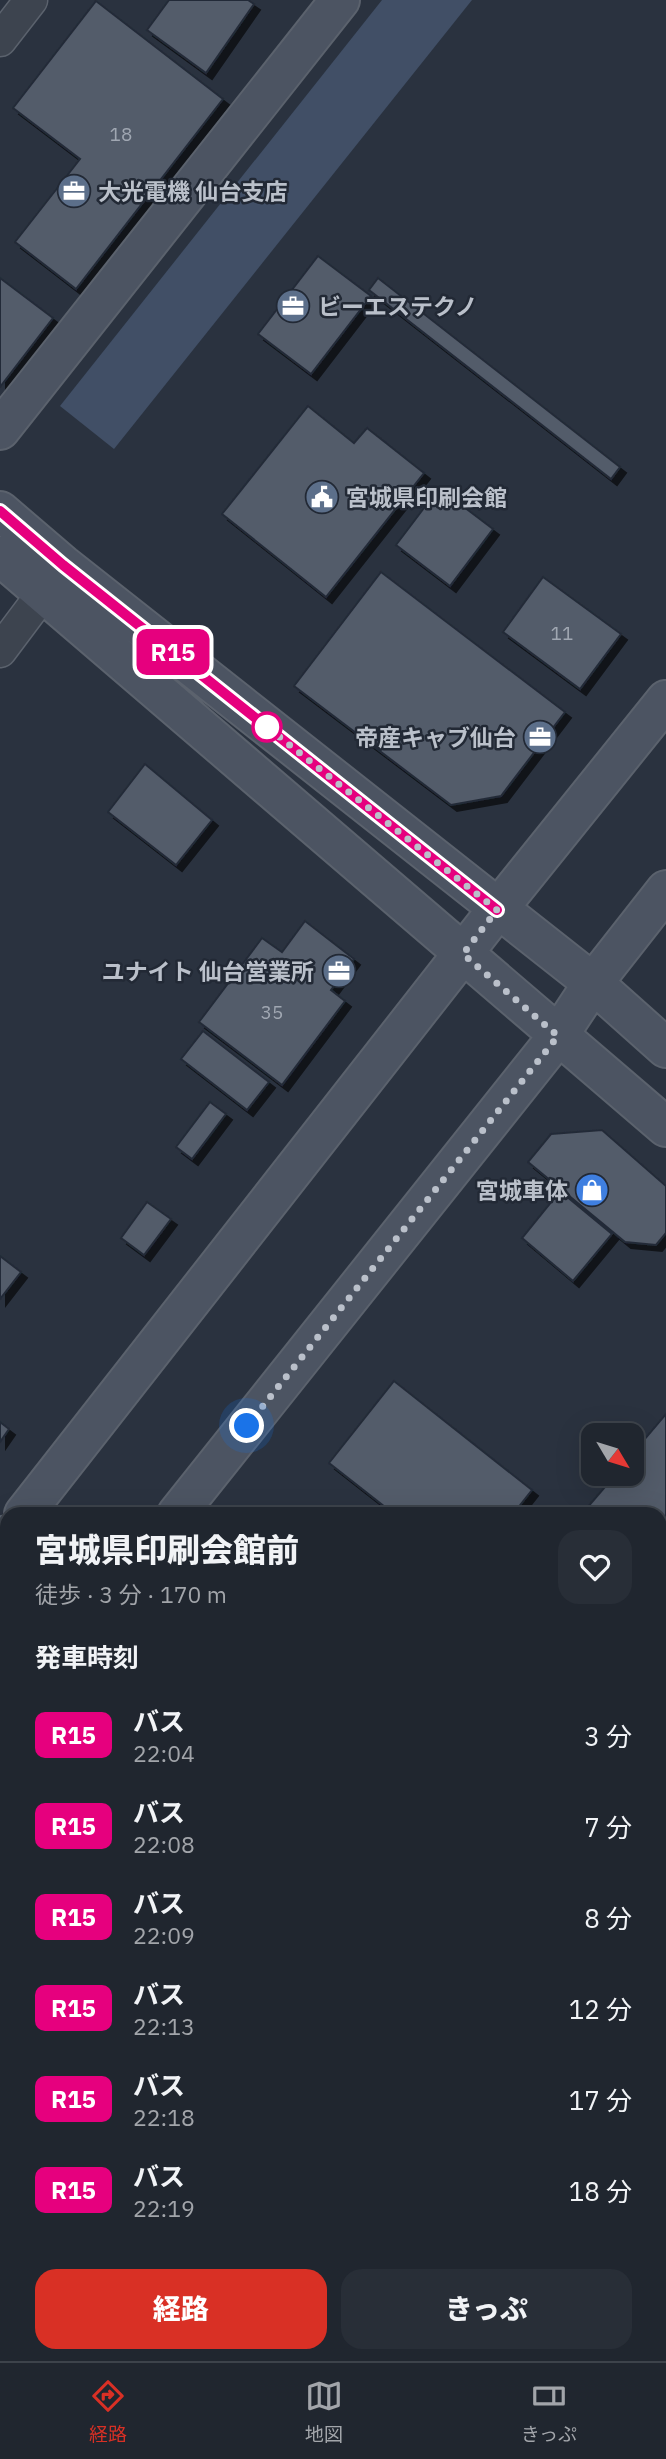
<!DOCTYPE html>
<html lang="ja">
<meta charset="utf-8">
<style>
:root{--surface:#20262f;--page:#282e37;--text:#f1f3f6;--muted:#a2a5aa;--line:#3d434b;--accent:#d93025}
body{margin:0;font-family:"IBM Plex Sans","Noto Sans JP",sans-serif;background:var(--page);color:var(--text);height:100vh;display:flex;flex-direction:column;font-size:26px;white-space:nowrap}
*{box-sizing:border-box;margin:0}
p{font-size:23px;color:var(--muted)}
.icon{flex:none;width:38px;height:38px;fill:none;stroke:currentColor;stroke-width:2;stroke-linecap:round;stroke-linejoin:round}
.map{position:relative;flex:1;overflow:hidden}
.sheet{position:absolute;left:0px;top:1507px;width:667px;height:856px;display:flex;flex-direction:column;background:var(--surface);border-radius:21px 21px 0 0;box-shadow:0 7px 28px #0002,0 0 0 2px var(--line)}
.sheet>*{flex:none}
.badge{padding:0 14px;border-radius:10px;font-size:24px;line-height:46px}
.needle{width:46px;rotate:128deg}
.tools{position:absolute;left:581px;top:1423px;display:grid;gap:14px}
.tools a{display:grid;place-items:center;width:63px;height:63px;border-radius:14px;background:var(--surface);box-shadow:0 7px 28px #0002,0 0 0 2px var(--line);font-size:35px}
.you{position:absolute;width:35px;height:35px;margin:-18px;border:5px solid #fff;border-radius:50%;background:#1a73e8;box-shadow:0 0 0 10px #1a73e833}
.map>.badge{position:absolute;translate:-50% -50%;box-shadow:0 0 0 4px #fff}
h2{padding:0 35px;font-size:26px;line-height:63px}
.round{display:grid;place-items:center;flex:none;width:74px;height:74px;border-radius:21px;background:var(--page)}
.summary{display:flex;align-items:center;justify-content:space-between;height:119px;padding:0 35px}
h1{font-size:33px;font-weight:800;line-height:52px}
.primary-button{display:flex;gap:14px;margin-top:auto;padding:14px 35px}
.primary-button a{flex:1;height:80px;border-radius:21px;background:var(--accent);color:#fff;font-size:28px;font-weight:800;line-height:80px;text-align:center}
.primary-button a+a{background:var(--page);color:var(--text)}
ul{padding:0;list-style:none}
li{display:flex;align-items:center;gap:21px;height:91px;padding:0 35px}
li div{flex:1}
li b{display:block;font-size:26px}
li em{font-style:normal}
li .badge{min-width:77px;font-weight:700;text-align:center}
.tabs{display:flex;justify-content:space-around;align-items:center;height:98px;border-top:2px solid var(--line);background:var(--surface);font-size:19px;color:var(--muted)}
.tabs a{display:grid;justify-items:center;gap:4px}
.tabs .active{color:var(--accent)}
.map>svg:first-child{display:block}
.water{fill:#414f66}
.building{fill:#535b6a;stroke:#242b37;stroke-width:2;filter:url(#shadow)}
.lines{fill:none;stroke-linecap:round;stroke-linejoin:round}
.street-casing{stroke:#5b626d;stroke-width:35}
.secondary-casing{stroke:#5b626d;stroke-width:42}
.street{stroke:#3d444f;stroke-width:32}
.secondary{stroke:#4c5462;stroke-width:38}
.line-casing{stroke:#fff;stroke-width:16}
.line{stroke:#e6007e;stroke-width:10}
.walk{stroke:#bac0ca;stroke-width:7;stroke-dasharray:0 12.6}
.stop-dot{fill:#fff;stroke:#e6007e;stroke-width:3.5}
.labels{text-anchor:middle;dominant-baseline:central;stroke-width:5;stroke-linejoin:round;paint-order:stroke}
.number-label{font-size:19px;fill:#a0a7b2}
.poi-label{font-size:23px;font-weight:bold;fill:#bac0ca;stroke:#222935;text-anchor:start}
</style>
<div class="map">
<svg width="666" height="2361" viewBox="0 0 666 2361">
<defs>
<filter id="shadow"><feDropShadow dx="6" dy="6" stdDeviation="0" flood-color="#0009"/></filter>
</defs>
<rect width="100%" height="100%" fill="#2a323f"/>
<path class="water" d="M382,0H472L114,449L60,406Z"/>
<path class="building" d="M169,0H248L254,4L206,73L147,30Z
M96,1L223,99L76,289L15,242L80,159L13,108Z
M318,256L371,296L311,374L258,334Z
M0,278L53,318L0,387Z
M378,278L620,467L611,479L369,290Z
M308,406L354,443L367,428L424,473L326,597L222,514Z
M439,488L493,529L450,586L396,545Z
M381,572L565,712L501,796L451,805L294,686Z
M543,577L621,634L580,689L503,632Z
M145,764L212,820L176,865L108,812Z
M305,921L354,959L331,990L345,1001L282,1085L199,1022L262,938L282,952Z
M203,1031L269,1082L247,1110L181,1059Z
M210,1102L226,1114L192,1159L176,1147Z
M602,1130L666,1186V1233L656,1245L625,1242L528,1162L551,1134Z
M560,1191L612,1234L573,1281L522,1238Z
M147,1202L171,1219L144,1255L121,1238Z
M0,1256L21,1272L0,1299Z
M394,1381L532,1490L513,1514H394L329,1463Z
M666,1414V1561L660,1568V1514H591L586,1509L616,1474H632V1454Z
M0,1422L9,1429L0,1442Z
M666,1683V1894L660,1888V1691Z
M660,1923L666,1928V2072L660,2080Z
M0,2038L7,2044V2179L0,2173Z
M0,2197L7,2202V2220L0,2229Z
M239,2356H446L442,2361H234Z"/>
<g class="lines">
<defs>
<path id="street" d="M0,40L31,0
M0,651L57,575"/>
<path id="secondary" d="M0,430L340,0
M0,511L63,565L593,983L666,1048
M0,556L666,1127
M24,1514L497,910L666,700
M177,1514L558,1036L593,983L666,890
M0,1544L7,1535
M0,1736L7,1727"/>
</defs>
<use href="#street" class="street-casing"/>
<use href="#secondary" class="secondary-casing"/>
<use href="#street" class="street"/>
<use href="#secondary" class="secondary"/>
</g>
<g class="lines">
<defs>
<path id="line" d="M0,511L63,565L497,910"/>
</defs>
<use href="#line" class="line-casing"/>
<use href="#line" class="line"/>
<path class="walk" d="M247,1426L558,1036L463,954L497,910L267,727"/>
</g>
<defs>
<symbol id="office-disc" viewBox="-11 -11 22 22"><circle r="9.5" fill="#5c6f8a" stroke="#222935"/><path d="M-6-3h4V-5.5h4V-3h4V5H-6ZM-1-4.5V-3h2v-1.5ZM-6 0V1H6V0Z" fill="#fff"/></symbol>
<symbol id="civic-disc" viewBox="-11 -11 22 22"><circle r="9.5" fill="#5c6f8a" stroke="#222935"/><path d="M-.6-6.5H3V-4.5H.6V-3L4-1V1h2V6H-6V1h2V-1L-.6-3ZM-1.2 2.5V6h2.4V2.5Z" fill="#fff"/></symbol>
<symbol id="shop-disc" viewBox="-11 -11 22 22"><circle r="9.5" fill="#3f7fe0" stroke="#222935"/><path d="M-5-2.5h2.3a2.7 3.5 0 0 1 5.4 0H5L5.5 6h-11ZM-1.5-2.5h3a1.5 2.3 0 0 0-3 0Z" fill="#fff"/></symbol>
</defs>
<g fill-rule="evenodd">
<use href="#office-disc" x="55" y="172" width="38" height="38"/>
<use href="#office-disc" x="274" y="287" width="38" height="38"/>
<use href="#civic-disc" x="303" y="478" width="38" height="38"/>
<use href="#office-disc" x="521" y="718" width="38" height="38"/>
<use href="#office-disc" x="320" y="952" width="38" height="38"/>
<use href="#shop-disc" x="573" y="1171" width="38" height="38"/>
</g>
<circle class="stop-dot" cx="267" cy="727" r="14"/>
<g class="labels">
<g class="number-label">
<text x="121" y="134">18</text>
<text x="562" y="633">11</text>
<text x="272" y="1012">35</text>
</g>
<g class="poi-label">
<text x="98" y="191">大光電機 仙台支店</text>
<text x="318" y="306">ビーエステクノ</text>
<text x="346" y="497">宮城県印刷会館</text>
<text x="516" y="737" text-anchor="end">帝産キャブ仙台</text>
<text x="314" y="971" text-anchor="end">ユナイト 仙台営業所</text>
<text x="568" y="1190" text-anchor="end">宮城車体</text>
</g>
</g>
</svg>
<div class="tools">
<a><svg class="needle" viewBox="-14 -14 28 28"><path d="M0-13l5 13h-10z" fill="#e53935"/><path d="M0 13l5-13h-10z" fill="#a2a5aa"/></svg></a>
</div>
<div class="you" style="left:247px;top:1426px"></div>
<b class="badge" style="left:173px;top:652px;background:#e6007e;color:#fff">R15</b>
<section class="sheet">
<div class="summary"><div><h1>宮城県印刷会館前</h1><p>徒歩 · 3 分 · 170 m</p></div><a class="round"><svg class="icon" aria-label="heart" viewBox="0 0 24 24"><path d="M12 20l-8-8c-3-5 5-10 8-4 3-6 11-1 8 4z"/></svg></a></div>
<h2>発車時刻</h2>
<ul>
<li><span class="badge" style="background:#e6007e;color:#fff">R15</span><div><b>バス</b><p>22:04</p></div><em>3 分</em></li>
<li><span class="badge" style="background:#e6007e;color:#fff">R15</span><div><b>バス</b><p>22:08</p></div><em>7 分</em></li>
<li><span class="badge" style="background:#e6007e;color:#fff">R15</span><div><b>バス</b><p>22:09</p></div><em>8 分</em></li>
<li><span class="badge" style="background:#e6007e;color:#fff">R15</span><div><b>バス</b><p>22:13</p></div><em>12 分</em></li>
<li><span class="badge" style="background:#e6007e;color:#fff">R15</span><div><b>バス</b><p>22:18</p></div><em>17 分</em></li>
<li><span class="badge" style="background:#e6007e;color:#fff">R15</span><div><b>バス</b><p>22:19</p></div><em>18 分</em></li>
</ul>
<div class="primary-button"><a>経路</a><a>きっぷ</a></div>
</section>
</div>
<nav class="tabs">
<a class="active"><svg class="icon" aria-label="directions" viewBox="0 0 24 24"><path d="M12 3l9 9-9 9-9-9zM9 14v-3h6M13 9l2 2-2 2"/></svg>経路</a>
<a><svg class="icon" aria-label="map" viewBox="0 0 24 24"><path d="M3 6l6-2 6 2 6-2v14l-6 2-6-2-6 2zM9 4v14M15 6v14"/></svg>地図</a>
<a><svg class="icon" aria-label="tickets" viewBox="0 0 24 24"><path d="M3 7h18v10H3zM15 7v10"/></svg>きっぷ</a>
</nav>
